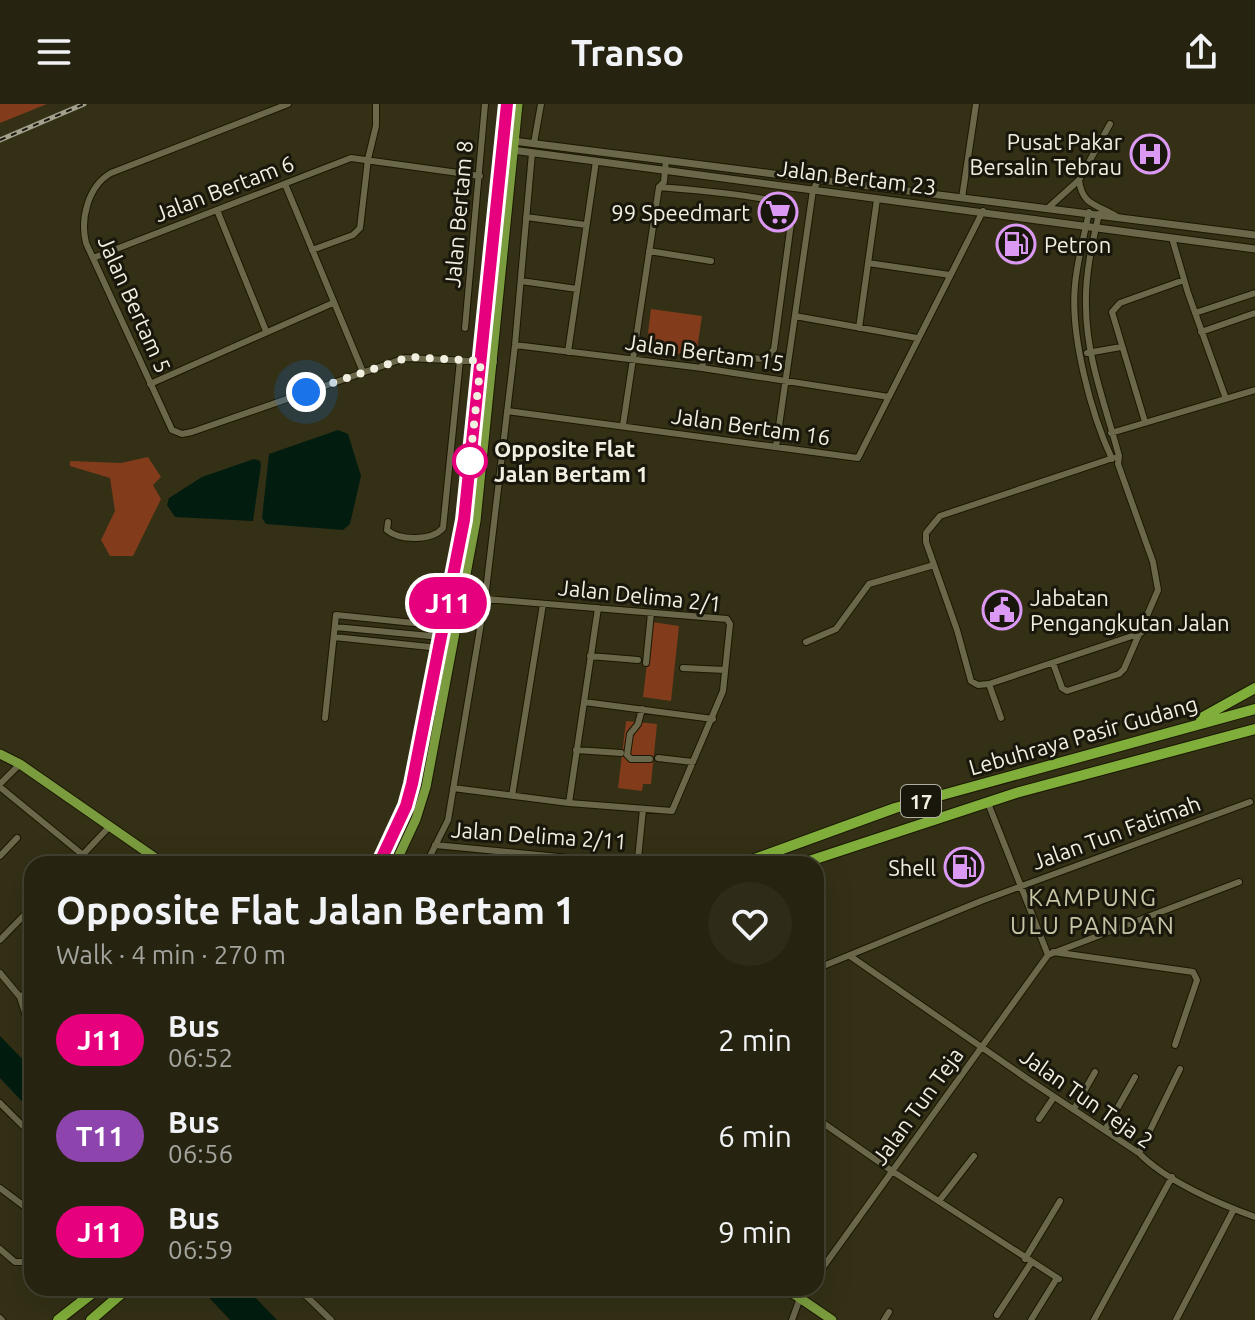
<!DOCTYPE html>
<meta charset="utf-8">
<style>
:root{--surface:#262410;--page:#2e2c19;--text:#f1f3f6;--muted:#a4a49f;--line:#424130}
body{margin:0;font-family:Ubuntu,sans-serif;background:var(--page);color:var(--text);height:100vh;display:flex;flex-direction:column;font-size:30px;white-space:nowrap}
*{box-sizing:border-box;margin:0}
p{font-size:26px;color:var(--muted)}
.icon{flex:none;width:44px;height:44px;fill:none;stroke:currentColor;stroke-width:2;stroke-linecap:round;stroke-linejoin:round}
.map{position:relative;flex:1;overflow:hidden}
.details{position:absolute;left:24px;top:752px;width:800px;height:440px;display:flex;flex-direction:column;background:var(--surface);border-radius:24px;box-shadow:0 8px 32px #0002,0 0 0 2px var(--line)}
.details>*{flex:none}
.badge{padding:0 16px;border-radius:26px;font-size:28px;line-height:52px}
.you{position:absolute;width:40px;height:40px;margin:-20px;border:6px solid #fff;border-radius:50%;background:#1a73e8;box-shadow:0 0 0 12px #1a73e833}
.map>.badge{position:absolute;translate:-50% -50%;box-shadow:0 0 0 4px #fff}
.round{display:grid;place-items:center;flex:none;width:84px;height:84px;border-radius:42px;background:var(--page)}
.summary{display:flex;align-items:center;justify-content:space-between;height:136px;padding:0 32px}
h1{font-size:38px;font-weight:700;line-height:60px}
ul{padding:0;list-style:none}
li{display:flex;align-items:center;gap:24px;height:96px;padding:0 32px}
li div{flex:1}
li b{display:block;font-size:30px}
li em{font-style:normal}
li .badge{min-width:88px;font-weight:700;text-align:center}
header{display:flex;justify-content:space-between;align-items:center;height:104px;padding:0 32px;background:var(--surface);font-size:36px;font-weight:700}
.map>svg:first-child{display:block}
.green{fill:#823c1b}
.water{fill:#021d10}
.lines{fill:none;stroke-linecap:round;stroke-linejoin:round}
.minor-casing{stroke:#1b1701;stroke-width:8}
.tertiary-casing{stroke:#1b1701;stroke-width:9}
.primary-casing{stroke:#1b1701;stroke-width:11}
.trunk-casing{stroke:#1b1701;stroke-width:12}
.minor{stroke:#6a674b;stroke-width:6}
.tertiary{stroke:#6a674b;stroke-width:7}
.primary{stroke:#7a9c3e;stroke-width:9}
.trunk{stroke:#80ae3a;stroke-width:10}
.rail-casing{stroke:#a3a18d;stroke-width:5}
.rail{stroke:#19170c;stroke-width:2;stroke-dasharray:6;stroke-linecap:butt}
.line-casing{stroke:#fff;stroke-width:18}
.line{stroke:#e6007e;stroke-width:12}
.walk{stroke:#f1efe0;stroke-width:8;stroke-dasharray:0 14.4}
.stop-dot{fill:#fff;stroke:#e6007e;stroke-width:4}
.labels{text-anchor:middle;dominant-baseline:central;stroke-width:6;stroke-linejoin:round;paint-order:stroke}
.shield{fill:#19170c;stroke:#b0aea0;stroke-width:2}
.shield-label{font-size:20px;font-weight:bold;fill:#f1efe0}
.poi-label{font-size:22px;fill:#f1efe0;stroke:#19170c;text-anchor:end}
.street-label{font-size:22px;fill:#f1efe0;stroke:#19170c}
.stop-label{font-size:22px;font-weight:bold;fill:#f1efe0;stroke:#19170c;text-anchor:start}
.neighbourhood-label{font-size:24px;letter-spacing:2px;fill:#c8c5a6;stroke:#19170c}
</style>
<header><svg class="icon" aria-label="menu" viewBox="0 0 24 24"><path d="M4 6h16M4 12h16M4 18h16"/></svg>Transo<svg class="icon" aria-label="share" viewBox="0 0 24 24"><path d="M12 15V3M7 8l5-5 5 5M5 13v7h14v-7"/></svg></header>
<div class="map">
<svg width="1255" height="1216" viewBox="0 0 1255 1216">
<rect width="100%" height="100%" fill="#333016"/>
<path class="green" d="M0,0H47L0,19Z
M651,205L702,212L696,252L646,245Z
M148,353L161,373L153,381L161,395L133,452H110L101,436L115,407L110,374L70,362V357L121,359Z
M652,518L679,522L671,597L643,593Z
M626,617L657,620L651,680H643L642,687L618,684Z"/>
<path class="water" d="M338,326L348,330L361,372L350,420L343,426L266,420L262,414L269,350Z
M254,355L260,357L261,361L253,417L175,413L167,401L169,394L202,373Z
M0,932L32,965V1008L0,974Z
M200,1184H246L277,1216H230Z"/>
<g class="lines">
<defs>
<path id="minor" d="M288,0L111,69C88,82 80,115 86,139L172,326L182,330L192,328L405,254L494,258
M534,39L541,0
M1079,76C1082,101 1096,100 1116,112
M285,80L363,268
M659,83C683,85 777,92 791,103V119L774,245L769,252L760,255L705,247L702,264
M962,94L976,0
M1048,104L1079,76L1110,20
M217,106L266,227
M1089,108C1084,133 1077,157 1075,181C1070,231 1091,310 1112,355
M526,113L586,121
M1172,134L1188,189L1226,295
M312,146L353,131L360,124L368,55L376,22V0
M649,147L711,157
M93,154L351,54L480,72
M868,159L950,171
M521,177L577,185
M1195,209L1255,189
M795,212L917,234
M465,224L485,0
M859,224L877,95
M1201,228L1255,209
M515,241L702,264L889,293
M568,248L596,57
M1087,249L1121,243
M150,280L333,199
M507,307L858,354L983,107
M1145,318L1112,208L1120,199L1184,176
M623,321L659,83L664,78L666,56
M1111,329L1255,286
M776,343L813,86L818,77
M1119,352L940,412L926,429V438L957,526L971,577L978,581L989,580L1141,529
M388,418L387,426C400,437 432,437 443,424L460,256
M335,523L441,533
M334,533L439,544
M806,538L836,525L869,480L934,461
M590,552L638,556
M646,559L651,509
M1053,559L1062,584L1067,587L1119,570L1124,565L1158,486L1153,458L1118,360L1119,352C1106,303 1086,253 1086,202C1085,171 1092,140 1099,110
M683,564L725,566
M989,580L1001,614
M584,598L713,615
M642,605L638,620L630,630L627,651L631,655H650
M325,614L336,511L443,522
M576,646L621,649
M658,654L693,658
M0,680L20,660
M0,683L83,751
M453,684L569,699L672,707L723,587L730,520L727,515L463,493
M512,692L543,500
M569,699L598,504
M988,699L1048,851
M435,741L630,760L638,755L643,705
M0,752L17,734
M74,760L110,722
M426,760L448,716L485,495L515,241L532,49
M0,836L32,803
M1053,848L1193,868L1197,876L1175,941
M850,852L1029,976L1139,1049C1166,1077 1219,1100 1255,1113
M816,865L981,797L1250,698
M0,869L20,893L27,915L32,920
M20,893L32,885
M0,999L32,1031
M1074,1005L1095,968
M816,1014L892,1067L1059,1175
M1039,1015L1054,993
M1105,1026L1135,973
M1139,1049L1180,965
M0,1084L32,1108
M939,1097L974,1052
M0,1145L15,1158H25L32,1154
M1025,1155L1060,1097
M816,1173L1048,851L1239,778
M298,1184L331,1216
M997,1211L1031,1159
M0,1214L2,1216
M792,1216L800,1194L808,1184
M884,1216L889,1208
M1031,1216L1057,1174
M1094,1216L1172,1073
M1176,1216L1234,1105"/>
<path id="tertiary" d="M513,37L1255,131
M512,46L1255,145"/>
<path id="primary" d="M0,650L20,660L164,760
M380,760L406,702L412,680L464,416L507,0
M395,760L416,715L426,683L476,417L518,0
M785,1184L832,1216"/>
<path id="trunk" d="M1201,614L1255,584
M741,760L895,704L1255,605
M800,760L1016,689L1255,625
M58,1216L99,1184
M91,1216L128,1184"/>
</defs>
<use href="#minor" class="minor-casing"/>
<use href="#tertiary" class="tertiary-casing"/>
<use href="#primary" class="primary-casing"/>
<use href="#trunk" class="trunk-casing"/>
<use href="#minor" class="minor"/>
<use href="#tertiary" class="tertiary"/>
<use href="#primary" class="primary"/>
<use href="#trunk" class="trunk"/>
<defs>
<path id="rail" d="M0,36L84,0"/>
</defs>
<use href="#rail" class="rail-casing"/>
<use href="#rail" class="rail"/>
</g>
<g class="lines">
<defs>
<path id="line" d="M379,760L406,702L412,680L464,416L507,0"/>
</defs>
<use href="#line" class="line-casing"/>
<use href="#line" class="line"/>
<path class="walk" d="M306,288L409,253L481,257L470,357"/>
</g>
<defs>
<symbol id="hospital-ring" viewBox="-11 -11 22 22"><circle r="9.5" fill="#19170c" stroke="#dc99f4" stroke-width="1.5"/><path d="M-5-5h3v3.5h4V-5h3V5h-3V1.5h-4V5h-3Z" fill="#dc99f4"/></symbol>
<symbol id="supermarket-ring" viewBox="-11 -11 22 22"><circle r="9.5" fill="#19170c" stroke="#dc99f4" stroke-width="1.5"/><path d="M-6-5.5h2.5l.6 2H6L4.5 2H-2.5L-4.4-4H-6ZM-1.5 3.2a1.3 1.3 0 1 0 .1 0ZM3 3.2a1.3 1.3 0 1 0 .1 0Z" fill="#dc99f4"/></symbol>
<symbol id="fuel-ring" viewBox="-11 -11 22 22"><circle r="9.5" fill="#19170c" stroke="#dc99f4" stroke-width="1.5"/><path d="M-5.5-6h7V0h2V4h1.3V-2.5L3-4.5l.8-.8L6-3V5H2.5V1h-1V6h-7ZM-4.2-4.7v3.2H.2V-4.7Z" fill="#dc99f4"/></symbol>
<symbol id="civic-ring" viewBox="-11 -11 22 22"><circle r="9.5" fill="#19170c" stroke="#dc99f4" stroke-width="1.5"/><path d="M-.6-6.5H3V-4.5H.6V-3L4-1V1h2V6H-6V1h2V-1L-.6-3ZM-1.2 2.5V6h2.4V2.5Z" fill="#dc99f4"/></symbol>
</defs>
<g fill-rule="evenodd">
<use href="#hospital-ring" x="1128" y="28" width="44" height="44"/>
<use href="#supermarket-ring" x="756" y="86" width="44" height="44"/>
<use href="#fuel-ring" x="994" y="118" width="44" height="44"/>
<use href="#civic-ring" x="980" y="484" width="44" height="44"/>
<use href="#fuel-ring" x="942" y="741" width="44" height="44"/>
</g>
<circle class="stop-dot" cx="470" cy="357" r="16"/>
<g class="labels">
<rect class="shield" x="901" y="681" width="40" height="32" rx="6"/>
<g class="shield-label">
<text x="921" y="697">17</text>
</g>
<g class="poi-label">
<text x="1122" y="37">Pusat Pakar<tspan x="1122" dy="25">Bersalin Tebrau</tspan></text>
<text x="750" y="108">99 Speedmart</text>
<text x="1044" y="140" text-anchor="start">Petron</text>
<text x="1030" y="493" text-anchor="start">Jabatan<tspan x="1030" dy="25">Pengangkutan Jalan</tspan></text>
<text x="936" y="763">Shell</text>
</g>
<g class="street-label">
<text transform="translate(857 73) rotate(7)">Jalan Bertam 23</text>
<text transform="translate(224 84) rotate(-21)">Jalan Bertam 6</text>
<text transform="translate(458 110) rotate(-85)">Jalan Bertam 8</text>
<text transform="translate(135 200) rotate(66)">Jalan Bertam 5</text>
<text transform="translate(705 248) rotate(8)">Jalan Bertam 15</text>
<text transform="translate(751 322) rotate(8)">Jalan Bertam 16</text>
<text transform="translate(640 491) rotate(6)">Jalan Delima 2/1</text>
<text transform="translate(1083 631) rotate(-16)">Lebuhraya Pasir Gudang</text>
<text transform="translate(1116 728) rotate(-20)">Jalan Tun Fatimah</text>
<text transform="translate(539 731) rotate(4)">Jalan Delima 2/11</text>
<text transform="translate(1087 994) rotate(35)">Jalan Tun Teja 2</text>
<text transform="translate(917 1002) rotate(-54)">Jalan Tun Teja</text>
</g>
<g class="stop-label">
<text x="494" y="344">Opposite Flat<tspan x="494" dy="25">Jalan Bertam 1</tspan></text>
</g>
<g class="neighbourhood-label">
<text x="1093" y="793">KAMPUNG<tspan x="1093" dy="28">ULU PANDAN</tspan></text>
</g>
</g>
</svg>
<div class="you" style="left:306px;top:288px"></div>
<b class="badge" style="left:448px;top:499px;background:#e6007e;color:#fff">J11</b>
<section class="details">
<div class="summary"><div><h1>Opposite Flat Jalan Bertam 1</h1><p>Walk · 4 min · 270 m</p></div><a class="round"><svg class="icon" aria-label="heart" viewBox="0 0 24 24"><path d="M12 20l-8-8c-3-5 5-10 8-4 3-6 11-1 8 4z"/></svg></a></div>
<ul>
<li><span class="badge" style="background:#e6007e;color:#fff">J11</span><div><b>Bus</b><p>06:52</p></div><em>2 min</em></li>
<li><span class="badge" style="background:#8e44ad;color:#fff">T11</span><div><b>Bus</b><p>06:56</p></div><em>6 min</em></li>
<li><span class="badge" style="background:#e6007e;color:#fff">J11</span><div><b>Bus</b><p>06:59</p></div><em>9 min</em></li>
</ul>
</section>
</div>
